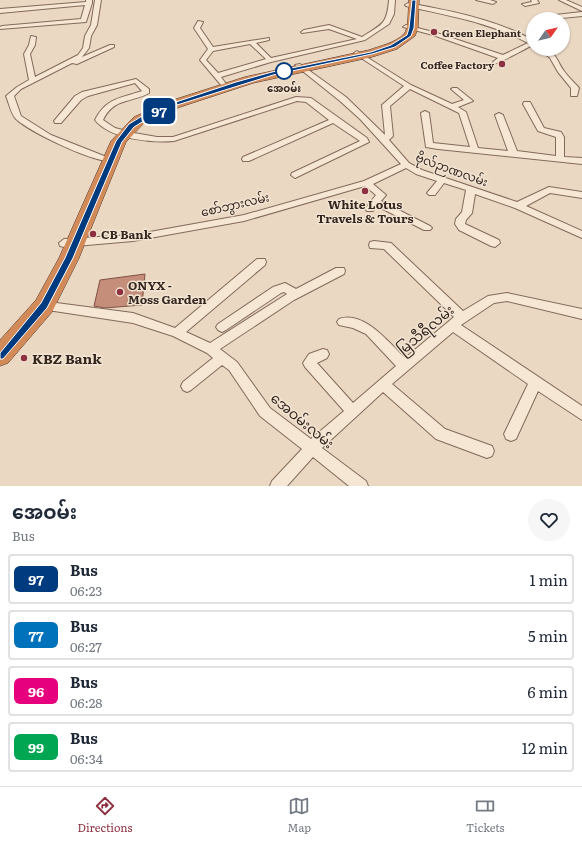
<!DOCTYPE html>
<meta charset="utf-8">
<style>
:root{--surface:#fff;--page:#f6f6f7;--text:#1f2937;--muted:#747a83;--line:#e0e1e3;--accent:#8d303f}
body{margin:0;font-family:Literata,"Noto Sans Myanmar",serif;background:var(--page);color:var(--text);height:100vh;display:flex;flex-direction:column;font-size:15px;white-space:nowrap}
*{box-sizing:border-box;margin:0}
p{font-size:13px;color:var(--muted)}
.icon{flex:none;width:22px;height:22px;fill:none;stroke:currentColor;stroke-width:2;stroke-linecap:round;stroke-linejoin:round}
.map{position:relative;height:486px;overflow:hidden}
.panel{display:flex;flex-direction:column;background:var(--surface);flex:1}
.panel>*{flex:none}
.badge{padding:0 8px;border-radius:6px;font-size:14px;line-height:26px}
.needle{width:26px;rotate:56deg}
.tools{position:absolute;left:526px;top:12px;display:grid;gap:8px}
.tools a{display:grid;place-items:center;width:44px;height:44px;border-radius:50%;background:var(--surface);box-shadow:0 1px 3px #0004;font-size:20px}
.map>.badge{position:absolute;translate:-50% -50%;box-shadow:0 0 0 2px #fff}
.round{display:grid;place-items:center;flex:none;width:42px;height:42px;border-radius:21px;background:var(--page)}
.overview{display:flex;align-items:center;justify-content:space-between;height:68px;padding:0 12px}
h1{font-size:19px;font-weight:700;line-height:30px}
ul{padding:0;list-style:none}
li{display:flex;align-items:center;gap:12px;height:50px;margin:0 8px 6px;padding:0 4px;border:2px solid var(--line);border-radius:4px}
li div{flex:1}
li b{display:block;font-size:15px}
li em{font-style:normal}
li .badge{min-width:44px;font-weight:700;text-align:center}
.dock{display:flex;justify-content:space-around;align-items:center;height:56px;border-top:1px solid var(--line);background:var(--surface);font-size:11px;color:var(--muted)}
.dock a{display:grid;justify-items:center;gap:2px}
.dock .selected{color:var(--accent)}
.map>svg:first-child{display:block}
.building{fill:#c58e7b;stroke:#805143}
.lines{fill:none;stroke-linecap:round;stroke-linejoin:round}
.street-casing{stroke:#836a5b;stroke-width:2}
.highway-casing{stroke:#51392f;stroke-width:1}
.street{fill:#f6e7d5;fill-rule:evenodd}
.highway{fill:#d38a59;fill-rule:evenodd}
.line{fill:#003b80;stroke:#fff}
.poi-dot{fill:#8d303f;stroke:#f2e4d2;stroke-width:1.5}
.stop-dot{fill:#fff;stroke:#003b80;stroke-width:2}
.labels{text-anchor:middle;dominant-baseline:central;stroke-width:3;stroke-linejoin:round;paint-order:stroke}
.far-poi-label{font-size:10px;font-weight:bold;fill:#34251e;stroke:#f2e4d2;text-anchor:start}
.far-stop-label{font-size:10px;font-weight:bold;fill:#34251e;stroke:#f2e4d2}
.street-label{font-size:12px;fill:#34251e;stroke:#f2e4d2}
.poi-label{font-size:12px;font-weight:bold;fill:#34251e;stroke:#f2e4d2;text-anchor:start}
.near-street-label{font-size:14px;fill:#34251e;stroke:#f2e4d2}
.near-poi-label{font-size:14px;font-weight:bold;fill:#34251e;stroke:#f2e4d2;text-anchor:start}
</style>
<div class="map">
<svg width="582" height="486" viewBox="0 0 582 486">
<rect width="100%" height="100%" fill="#ead8c3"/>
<path class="building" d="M145,274L142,305L105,308L94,306L100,280Z"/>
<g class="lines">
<defs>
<path id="street" d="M86,0H92V3L86,22L0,29V27L2,26L81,19L85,5L0,13V9L86,2Z
M95,0H101L97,25L91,36L89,48L82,57L110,45H114V47L77,64L72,63L21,89L14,96L21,116L51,135L104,156L115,157L116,159L115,161C97,165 30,132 16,119C11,114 9,103 6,96L17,87L29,80L24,54L29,45L31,36L36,37L35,45L30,54L35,77L78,55L83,48L85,36L91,25Z
M389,0H395L394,14L389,24L365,40L271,62L221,77L226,84L225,85H221L200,60L208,49L194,28L198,21L203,22L200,28L213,47L269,38V40L256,43L271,58L357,39L329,29L302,33L301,32L304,30L329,25L362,37C382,24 387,25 389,0ZM250,44L266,59L218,73L206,60L213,51Z
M476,0H490L496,2L493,4Z
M531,0H537L539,3L525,6L522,4L532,2Z
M559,0H566L582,7V11Z
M408,3C451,11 494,19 533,40V45C526,48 497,65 493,64V62L498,58L433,35L403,27L406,25L437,33L503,55L528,43C489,22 449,16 406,6L405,5Z
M582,12V16L552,19L543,18L546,16Z
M540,49C556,49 556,60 564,71C568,77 574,82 579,88L577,96H571V88L558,72L550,58Z
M357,51L411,85L452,104L464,100L451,89L453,88H457L473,101L458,107L466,112L478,148L508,151L495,115L499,113L503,115L517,151L556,156V137L538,131L523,104L524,102H530L544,128L561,132L564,137V157L582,158V164L438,149L426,147L421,113L425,111L429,113L433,143L470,147L459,113L410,89L390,106L393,136L389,140L409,163L422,170L517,202L549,187L582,192V198L550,193L526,206L582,231V238L515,208L475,194L472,213L466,220L465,224L499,240L500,243L495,247L491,246L459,230L455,224L456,219L462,212L466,190L444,183L435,195H429L427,193L437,181L416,174L406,168L373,184L386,195L381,201L430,226L432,228L430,230H424L377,206L373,211H367L365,209L376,195L365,186L244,221L133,241L64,247L60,246L59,243L64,239L133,235L244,215L364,181L401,164L360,119L340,101L295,65L300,64L346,97L385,135L382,105L404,86L355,54L354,53Z
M136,79L149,89V93C131,103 113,98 103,120L115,128L134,133L157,137H173L296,97L311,98L367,138L369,142L295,178L291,175L292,173L360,141L333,123L249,161H243L242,159L243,157L329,120L306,102L297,101L174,141C151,143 110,139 95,120C106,98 121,98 142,91L135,83L88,96L81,100L61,123H55L54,121L75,96L82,92Z
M374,241L391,243L463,311L488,296L507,293L582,309V319L507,301L494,303L461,325L582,406V420L538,391L516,439L511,441L506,439L504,434L528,384L453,332L392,384L445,429L492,446L494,451L492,456L487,458L436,439L383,392L322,448L366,481L368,486H349L313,457L287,486H270L272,481L302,449L260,416L229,370L222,365L191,390L187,392L183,390L181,386L183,382L213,358L207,353L173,336L133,323L41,309L37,308L35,305L37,302L41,301L133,313L175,328L257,259H265L266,262L265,265L186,332L210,343L287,294L284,292L281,293L226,330L222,332L218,330L216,327L218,324L273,287L285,283L296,289L336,268H344L345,271L344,274L294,300L220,349L237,362L270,408L311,439L344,411L305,367L303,363L309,354L323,349L327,350L329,354L327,358L317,363L353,403L396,366L366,334L353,328L339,325L337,322L339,319C364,310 389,343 405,358L454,317L384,249L370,248L369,245L370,242Z"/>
<path id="highway" d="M409,0H419L418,28L415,36L397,49L372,57L253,83L180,107L144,123L126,142L79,258L52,312L8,363L0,366V340L36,300L59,258L111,141L134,117L170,101L245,77L369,50C380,46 395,43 404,34C409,29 408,8 409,0Z"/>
</defs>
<use href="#street" class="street-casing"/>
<use href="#highway" class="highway-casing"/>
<use href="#street" class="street"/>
<use href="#highway" class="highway"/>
</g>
<path class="line" d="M412,0H416L414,28L411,36L395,47L372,54L273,75L177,105L152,116L134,127L122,142L73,258L47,308L3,359H0V353L41,303L65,258L116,141L129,124L147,113L173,103L236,82L272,72L371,52L391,45L407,35L409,28Z"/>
<g class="poi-dot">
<circle cx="434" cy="32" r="4"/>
<circle cx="502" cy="64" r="4"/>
<circle cx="365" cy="191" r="4"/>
<circle cx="93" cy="234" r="4"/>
<circle cx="120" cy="292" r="4"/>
<circle cx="24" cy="358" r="4"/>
</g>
<circle class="stop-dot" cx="284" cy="71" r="8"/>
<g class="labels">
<g class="far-poi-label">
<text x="442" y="32">Green Elephant</text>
<text x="494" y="64" text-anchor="end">Coffee Factory</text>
</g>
<g class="far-stop-label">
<text x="284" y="87">အေဝမ်း</text>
</g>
<g class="street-label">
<text transform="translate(452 169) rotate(20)">ဗိုလ်ဉာဏလမ်း</text>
<text transform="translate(235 204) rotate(-13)">စော်ဘွားလမ်း</text>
</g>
<g class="poi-label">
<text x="365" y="204" text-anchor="middle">White Lotus<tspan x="365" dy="14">Travels &amp; Tours</tspan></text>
<text x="101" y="234">CB Bank</text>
<text x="128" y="285">ONYX -<tspan x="128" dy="14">Moss Garden</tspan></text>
</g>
<g class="near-street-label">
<text transform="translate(425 329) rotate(-40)">မြသီရီလမ်း</text>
<text transform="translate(303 420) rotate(40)">အေဝမ်းလမ်း</text>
</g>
<g class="near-poi-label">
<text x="32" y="358">KBZ Bank</text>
</g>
</g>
</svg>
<div class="tools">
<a><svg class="needle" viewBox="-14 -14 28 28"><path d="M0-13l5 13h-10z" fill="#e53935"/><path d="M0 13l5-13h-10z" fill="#747a83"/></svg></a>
</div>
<b class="badge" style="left:159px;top:111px;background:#003b80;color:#fff">97</b>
</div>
<section class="panel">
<div class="overview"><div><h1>အေဝမ်း</h1><p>Bus</p></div><a class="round"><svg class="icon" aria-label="heart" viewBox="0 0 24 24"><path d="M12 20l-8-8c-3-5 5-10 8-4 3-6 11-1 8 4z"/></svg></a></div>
<ul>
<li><span class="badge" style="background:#003b80;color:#fff">97</span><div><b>Bus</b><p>06:23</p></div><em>1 min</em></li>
<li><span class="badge" style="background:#0072bc;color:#fff">77</span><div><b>Bus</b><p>06:27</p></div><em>5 min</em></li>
<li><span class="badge" style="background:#e6007e;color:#fff">96</span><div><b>Bus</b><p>06:28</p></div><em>6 min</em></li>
<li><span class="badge" style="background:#00a651;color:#fff">99</span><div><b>Bus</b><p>06:34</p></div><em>12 min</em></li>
</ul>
</section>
<nav class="dock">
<a class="selected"><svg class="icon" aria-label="directions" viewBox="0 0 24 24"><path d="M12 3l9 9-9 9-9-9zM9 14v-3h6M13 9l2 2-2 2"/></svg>Directions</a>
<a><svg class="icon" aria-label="map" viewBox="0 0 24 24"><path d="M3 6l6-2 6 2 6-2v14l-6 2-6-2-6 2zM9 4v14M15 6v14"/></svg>Map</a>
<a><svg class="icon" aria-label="tickets" viewBox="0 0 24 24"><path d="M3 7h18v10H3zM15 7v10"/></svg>Tickets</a>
</nav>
